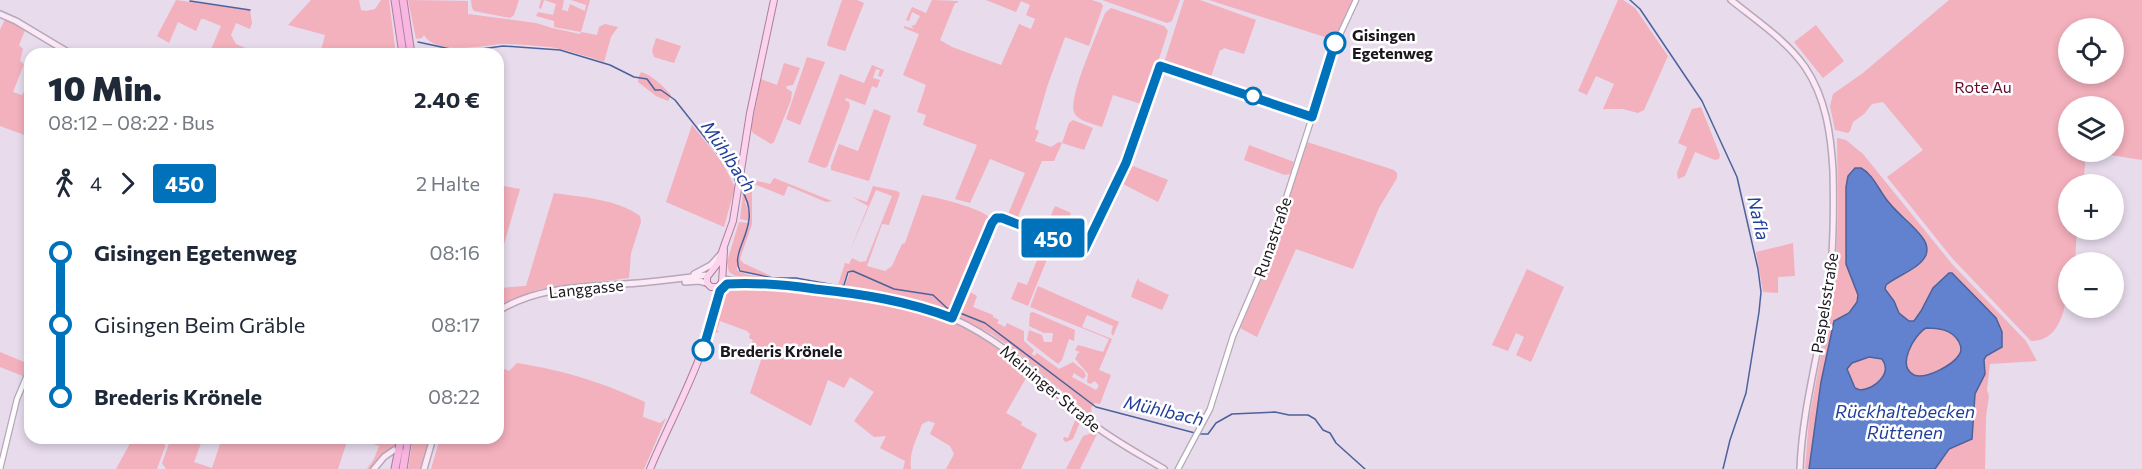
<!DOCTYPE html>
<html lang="de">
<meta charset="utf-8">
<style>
:root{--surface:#fff;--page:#f2f2f3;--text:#1f2937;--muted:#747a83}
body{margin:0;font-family:Commissioner,sans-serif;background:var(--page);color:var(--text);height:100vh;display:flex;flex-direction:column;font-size:22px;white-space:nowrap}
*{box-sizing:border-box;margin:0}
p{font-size:20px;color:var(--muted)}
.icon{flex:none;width:33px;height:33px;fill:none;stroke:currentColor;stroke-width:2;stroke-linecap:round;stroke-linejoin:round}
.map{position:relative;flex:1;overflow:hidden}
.side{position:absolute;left:24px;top:48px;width:480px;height:396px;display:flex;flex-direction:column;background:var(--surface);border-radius:18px;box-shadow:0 3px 9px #0003}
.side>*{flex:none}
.badge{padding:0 12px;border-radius:4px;font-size:21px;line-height:39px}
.buttons{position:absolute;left:2058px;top:18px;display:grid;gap:12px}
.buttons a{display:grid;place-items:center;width:66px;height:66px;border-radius:50%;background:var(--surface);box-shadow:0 3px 9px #0003;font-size:30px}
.map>.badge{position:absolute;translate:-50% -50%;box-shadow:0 0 0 3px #fff}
.legs{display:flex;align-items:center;gap:9px;height:66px;padding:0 24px;font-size:20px}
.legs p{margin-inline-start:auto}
.overview{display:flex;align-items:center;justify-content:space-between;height:102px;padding:0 24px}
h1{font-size:33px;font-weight:800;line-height:45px}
ul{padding:0 24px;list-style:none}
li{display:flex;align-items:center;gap:21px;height:72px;font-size:22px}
li i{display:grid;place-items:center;width:9px;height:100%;margin:0 8px;background:currentColor}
li i::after{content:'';width:15px;height:15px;margin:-8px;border:4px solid;border-radius:50%;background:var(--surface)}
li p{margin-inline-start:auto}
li:first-child i{background:linear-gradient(#0000 50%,currentColor 0)}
li:last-child i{background:linear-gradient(currentColor 50%,#0000 0)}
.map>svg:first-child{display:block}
.green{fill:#f3b0bd;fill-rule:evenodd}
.water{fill:#6282cf;stroke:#4d629a;stroke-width:1.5;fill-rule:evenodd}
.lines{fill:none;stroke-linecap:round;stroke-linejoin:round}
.stream{stroke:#4d629a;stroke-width:1.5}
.tertiary-casing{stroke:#b4a8b9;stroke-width:7}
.secondary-casing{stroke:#b4a8b9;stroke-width:8}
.primary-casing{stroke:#ac7e9c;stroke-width:8}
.motorway-casing{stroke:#ac7e9c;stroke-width:9}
.tertiary{stroke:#fff;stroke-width:4.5}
.secondary{stroke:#fde9f6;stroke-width:5}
.primary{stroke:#fbd3ec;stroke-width:6}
.motorway{stroke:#f9b6e0;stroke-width:7}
.motorway-bridge-casing{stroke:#ac7e9c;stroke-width:9;stroke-linecap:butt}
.motorway-bridge{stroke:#f9b6e0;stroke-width:7}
.line-1-casing{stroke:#fff;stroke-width:14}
.line-1{stroke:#0072bc;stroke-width:9}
.stop-1-dot{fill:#fff;stroke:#0072bc;stroke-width:3}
.labels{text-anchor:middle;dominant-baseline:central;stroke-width:5;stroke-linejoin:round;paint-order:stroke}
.stop-label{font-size:16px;font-weight:bold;fill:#1c171e;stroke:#fff;text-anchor:start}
.park-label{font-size:16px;fill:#650c2d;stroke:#fff}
.street-label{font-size:16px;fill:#1c171e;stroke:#fff}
.water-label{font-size:18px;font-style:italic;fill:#22409b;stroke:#fff}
</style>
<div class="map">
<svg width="2142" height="469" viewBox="0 0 2142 469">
<rect width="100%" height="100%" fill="#e7dbec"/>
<path class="green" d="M176,0L250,10L252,23L250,29L236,23L231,35L236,44L248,49L246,54H209L221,26L204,19H201L196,31L178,22L169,43L157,36Z
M311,0H359L361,10L366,11L375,9L381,0H389L396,54H320L325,35L288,25Z
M408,0L468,1V14L536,23L552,28L580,34L581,32L554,27V21L536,16L538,12L553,15L556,4L544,0L541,9L539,8L541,0H564L562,10L567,11V13L570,4L585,11L586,5L571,0H590L581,32L597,35L599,27L605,24L618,27L611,37L604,62C586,56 568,50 550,47C535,46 519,44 503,44C484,45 436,56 424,35L422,38L416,39Z
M471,0H519L514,15L510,18L474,11L472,8Z
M842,0H857L864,3L845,51L828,46L827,44Z
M932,0L958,1V3H955L940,40L952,47L1001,65L1019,24L1031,29L1035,19L1026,15L1030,5L1021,1L1016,12L986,0H1092L1101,3L1103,6L1089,46L1065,37L1047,87L1035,129L1039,131L1035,141L1051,147L1059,142L1062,143L1069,123L1073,120L1093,128L1084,150L1062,143L1054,161H1042L1017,219L1007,217L1025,173L990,159L970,203L955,199L977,145L923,125L926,115L917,112L926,85L903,75L919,34L904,28V26L914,29L911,26L915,25L920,16L912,12L909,21L906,20L912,7L926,13Z
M1102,0H1180L1172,21L1167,23Z
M1184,0H1200L1256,20L1244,54L1224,48L1222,50H1220L1210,80L1168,66L1164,63Z
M1209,0H1353L1336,36L1331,39Z
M1618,0H1623L1635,8L1668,56L1644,110L1638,113L1623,109H1603L1614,84L1596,76L1587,95L1578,91Z
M1949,0H2142V160L2091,152H2114V106H2068V152H2090L2086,155L2083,184H2068V230H2077L2075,260V262H2068C2068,289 2068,341 2031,341L1952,258L1887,177L1923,150L1883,102L1872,104L1864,114L1853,122L1850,131L1848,133L1835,130L1830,106L1833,94L1863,73ZM2068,28H2114V74H2068Z
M1111,8L1164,26L1168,31L1144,105L1113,95L1102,127C1094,124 1077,121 1074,112C1068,97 1099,30 1105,13Z
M5,19L25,30L19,45L23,49L20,61L24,64L13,92L22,95L24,92L30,94V137L0,126V30Z
M1816,25L1844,61L1823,78L1794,42Z
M656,38L681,46L674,63L654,57L652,51Z
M807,57L825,62L800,125L786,119Z
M784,63L800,68L793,85L787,86L786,88L792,92L791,100L774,142L771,144L753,133L751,129L761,79L777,85Z
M872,65L884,70L881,77L878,76L880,70L876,69L873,78L880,80L877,88L872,86L865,105L846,98L845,100L849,102L850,106L827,167L824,168L808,162L840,74L864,83Z
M641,72C652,75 663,86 671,95L668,101L656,96L638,82L639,76Z
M1701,107L1720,155L1719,159L1715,160L1695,152L1685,176L1678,179L1677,173L1687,147L1678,143L1692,109Z
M874,109L891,116L869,181L831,170V166L839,144L858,151Z
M692,125L722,162L735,187L724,227L666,202Z
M1837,138L1846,140L1863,154L1952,264L2026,341L2037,361L1990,364L1987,390L1989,396L1986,417L1985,469H1805L1809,419L1831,303L1836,266L1838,209Z
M1307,142L1394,170L1397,173V178L1379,208L1353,269L1296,249L1257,337L1240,328L1268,264Z
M1249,145L1294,162L1290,174L1285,175L1244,160Z
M1128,164L1168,180L1158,202L1119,182Z
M745,177L752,182L753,180L770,184L774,178L832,201L826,202L788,186L784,196L747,181Z
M498,185L520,189L498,265Z
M744,185L752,189V224L740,259L743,263L773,277L742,271L738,266C736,242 760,224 746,200L745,202L749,213V221L740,219Z
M873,186L897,191L900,193L889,225L882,224L867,266L885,271L892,266L902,244L905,243L922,195C936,197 981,208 990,218V222L959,296L948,311L893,297L838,289V287L845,285L850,272L848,270L847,272L843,284L838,285L845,263L849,264L852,258L860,262L866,261L892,196L876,190L849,253L868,206L852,197L867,202Z
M554,193C581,197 617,199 640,216L641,222L631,253L629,278L540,289L517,298L498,309V288L526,286Z
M1055,206L1071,213L1062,235L1069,239L1068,242L1044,231Z
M739,222L749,223L737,255V270C746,277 764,275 772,280L737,277L729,272L727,262Z
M1042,237L1054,242L1028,306L1011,299L1018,282L1027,285L1044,243L1040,241Z
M1793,243L1795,276L1778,277V293L1763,292L1756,252Z
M979,266L970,292L977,296L973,307L993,315V317L999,320L997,323L1005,327L1007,323L1024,331V341L1034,350L1032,354L1034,356L1037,353L1059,369L1073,362L1084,371L1086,376L1083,379L1074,373L1072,377L1096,390L1099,386L1095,381L1090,384L1087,382L1088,374L1075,359L1078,353L1080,352L1075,350L1078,345L1103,352L1109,339L1030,307L1038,286L1119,322L1113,336L1111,333L1113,326L1087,315L1082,327L1112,339L1099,370L1111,375L1100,404L1095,403L1091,408L1093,418L1013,349L993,335L959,317L960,306L975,268Z
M1527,269L1564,287L1531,362L1516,355L1524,337L1516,333L1508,351L1492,345Z
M1139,278V281L1169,295L1162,310L1131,297L1136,282Z
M732,286L776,288L783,291L788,289C871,296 954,309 1021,363C1041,379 1059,398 1079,415L1080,422L1073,439L1066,442L1063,440L1064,437L1068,438L1076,418L1069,409L1060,404L1061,401L1045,392L1042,393L1039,385L1026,378L1006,413L1022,422L1021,425L1037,434L1021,469H946L954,454L950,446L930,434L935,423L928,421L922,424C916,442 909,450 911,469H903L905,461L880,448L886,436L874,437L854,421L874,392L850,377L844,388L828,380L811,426L750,393L761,360L747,355L753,340L749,338L750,334L747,331L720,321L717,330L719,332L714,333L722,297Z
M1033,312L1075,330L1074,341L1069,339L1062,360L1058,364L1027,340L1029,330L1042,335L1044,342H1052L1053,333H1044L1029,326L1030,313Z
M0,352L29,364L23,376L0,367Z
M517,363C566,371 601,382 645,402L643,417L660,423L666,418L644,469H431L440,438H498V366L509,371Z
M1092,433L1097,434L1080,469H1066L1083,436Z
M133,438H158L164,441L165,447L157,469H116Z
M171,438H203L194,462L212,468L222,438H348L338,469H166L162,463Z
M357,438H396L395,447L381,457L371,469H367L374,459L379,446Z
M425,438L428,447L421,469H408L413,439Z"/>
<path class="water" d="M1855,168H1861C1872,174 1877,186 1884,196C1894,212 1911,222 1922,237C1926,242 1928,249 1926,255C1920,269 1896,276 1886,285L1885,289L1894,301L1899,313L1909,321H1914L1921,311L1933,288L1949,273H1952L1996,318L2002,332V347L1986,356L1984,360L1985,374L1975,394L1972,439L1949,449L1935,469H1809L1821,382L1834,321L1849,313L1857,302L1858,295L1846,264V187L1848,176ZM1926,328C1938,328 1952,329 1959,342C1961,346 1962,351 1959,355C1953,365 1925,380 1914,375C1896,366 1914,335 1926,328ZM1869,357L1882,359C1893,374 1874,389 1860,390L1855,388L1847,369L1852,363Z"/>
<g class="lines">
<path class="stream" d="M1630,0L1640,9L1702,101L1737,177L1758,269L1761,292L1759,312L1746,393L1730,440L1723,469
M190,1L250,10
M418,42L455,50H474L503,46L560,50L610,65L634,77L647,79L655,90H661L675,100L732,172L736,183
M741,189C765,226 728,249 740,271L773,278H796L840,286L844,285L848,272L853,271L894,289L933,295L947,308L951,309
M960,313L985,323L1096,407L1195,433
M1200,434H1208L1216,423L1232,414L1275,412L1289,415H1308L1315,419L1323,430L1330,433L1336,443L1365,469"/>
<defs>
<path id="tertiary" d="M0,469L17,399L30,368
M1178,469L1210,409L1233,336L1267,257L1336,43L1356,0"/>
<path id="secondary" d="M1731,0C1757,21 1786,40 1805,67C1826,98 1831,135 1833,171C1834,212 1834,253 1828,294C1819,352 1802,410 1800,469
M0,14L16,21L71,54
M694,274L711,265L720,255
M723,279C799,292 880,286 952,318C1012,345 1045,386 1094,425C1116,442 1141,455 1164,469
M685,282L699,281L707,283
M719,298L721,289L727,284
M498,311C540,285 590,287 638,283C661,281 684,278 707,275
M374,469L384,457L410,439
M424,469L433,438"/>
<path id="primary" d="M724,250L722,282L718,287H711L707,283V277L718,263L733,221L750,113L774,0
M650,469C675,409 710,352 718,287"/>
<path id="motorway" d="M395,0L403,54
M403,0L411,54
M395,469L399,449
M403,469L407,444"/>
</defs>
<use href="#tertiary" class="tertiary-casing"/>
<use href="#secondary" class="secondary-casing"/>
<use href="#primary" class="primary-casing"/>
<use href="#motorway" class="motorway-casing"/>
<use href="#tertiary" class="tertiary"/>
<use href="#secondary" class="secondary"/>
<use href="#primary" class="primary"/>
<use href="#motorway" class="motorway"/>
<defs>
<path id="motorway-bridge" d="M407,444L408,438
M399,449L400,442"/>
</defs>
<use href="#motorway-bridge" class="motorway-bridge-casing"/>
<use href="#motorway-bridge" class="motorway-bridge"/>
</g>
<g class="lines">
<defs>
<path id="line-1" d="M703,350L720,291L727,284C756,282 786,285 815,289C862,294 908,301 952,318L992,223L996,218H1002L1084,250L1126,163L1160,66L1312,117L1335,43"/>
</defs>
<use href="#line-1" class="line-1-casing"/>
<use href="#line-1" class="line-1"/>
</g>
<g class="stop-1-dot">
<circle cx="1335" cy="43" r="10"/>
<circle cx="1253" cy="96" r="8"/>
<circle cx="703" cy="350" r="10"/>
</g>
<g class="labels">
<g class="stop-label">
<text x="1352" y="34">Gisingen<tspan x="1352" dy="18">Egetenweg</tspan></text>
<text x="720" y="350">Brederis Krönele</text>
</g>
<g class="park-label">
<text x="1983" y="86">Rote Au</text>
</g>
<g class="street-label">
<text transform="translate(1272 237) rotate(-71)">Runastraße</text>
<text transform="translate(586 288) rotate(-6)">Langgasse</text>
<text transform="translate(1824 303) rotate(-81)">Paspelsstraße</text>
<text transform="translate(1051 388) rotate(40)">Meininger Straße</text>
</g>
<g class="water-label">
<text transform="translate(729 156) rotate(56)">Mühlbach</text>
<text transform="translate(1759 218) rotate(77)">Nafla</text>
<text transform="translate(1164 410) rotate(13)">Mühlbach</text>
<text x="1905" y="411">Rückhaltebecken<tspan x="1905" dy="21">Rüttenen</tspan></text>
</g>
</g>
</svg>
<div class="buttons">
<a><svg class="icon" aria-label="locate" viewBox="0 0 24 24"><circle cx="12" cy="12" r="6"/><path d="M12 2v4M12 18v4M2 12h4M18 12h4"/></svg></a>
<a><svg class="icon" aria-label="layers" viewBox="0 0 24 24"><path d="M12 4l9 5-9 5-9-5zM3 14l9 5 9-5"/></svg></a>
<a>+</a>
<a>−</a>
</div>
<b class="badge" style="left:1053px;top:238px;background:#0072bc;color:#fff">450</b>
<section class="side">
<div class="overview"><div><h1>10 Min.</h1><p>08:12 – 08:22 · Bus</p></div><b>2.40 €</b></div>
<div class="legs"><svg class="icon" aria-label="walk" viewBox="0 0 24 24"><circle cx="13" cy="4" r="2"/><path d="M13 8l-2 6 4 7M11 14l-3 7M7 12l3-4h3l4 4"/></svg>4<svg class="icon" aria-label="forward" viewBox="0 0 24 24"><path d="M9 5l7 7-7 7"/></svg><b class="badge" style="background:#0072bc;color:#fff">450</b><p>2 Halte</p></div>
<ul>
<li><i style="color:#0072bc"></i><b>Gisingen Egetenweg</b><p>08:16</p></li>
<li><i style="color:#0072bc"></i><span>Gisingen Beim Gräble</span><p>08:17</p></li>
<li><i style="color:#0072bc"></i><b>Brederis Krönele</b><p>08:22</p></li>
</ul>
</section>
</div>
